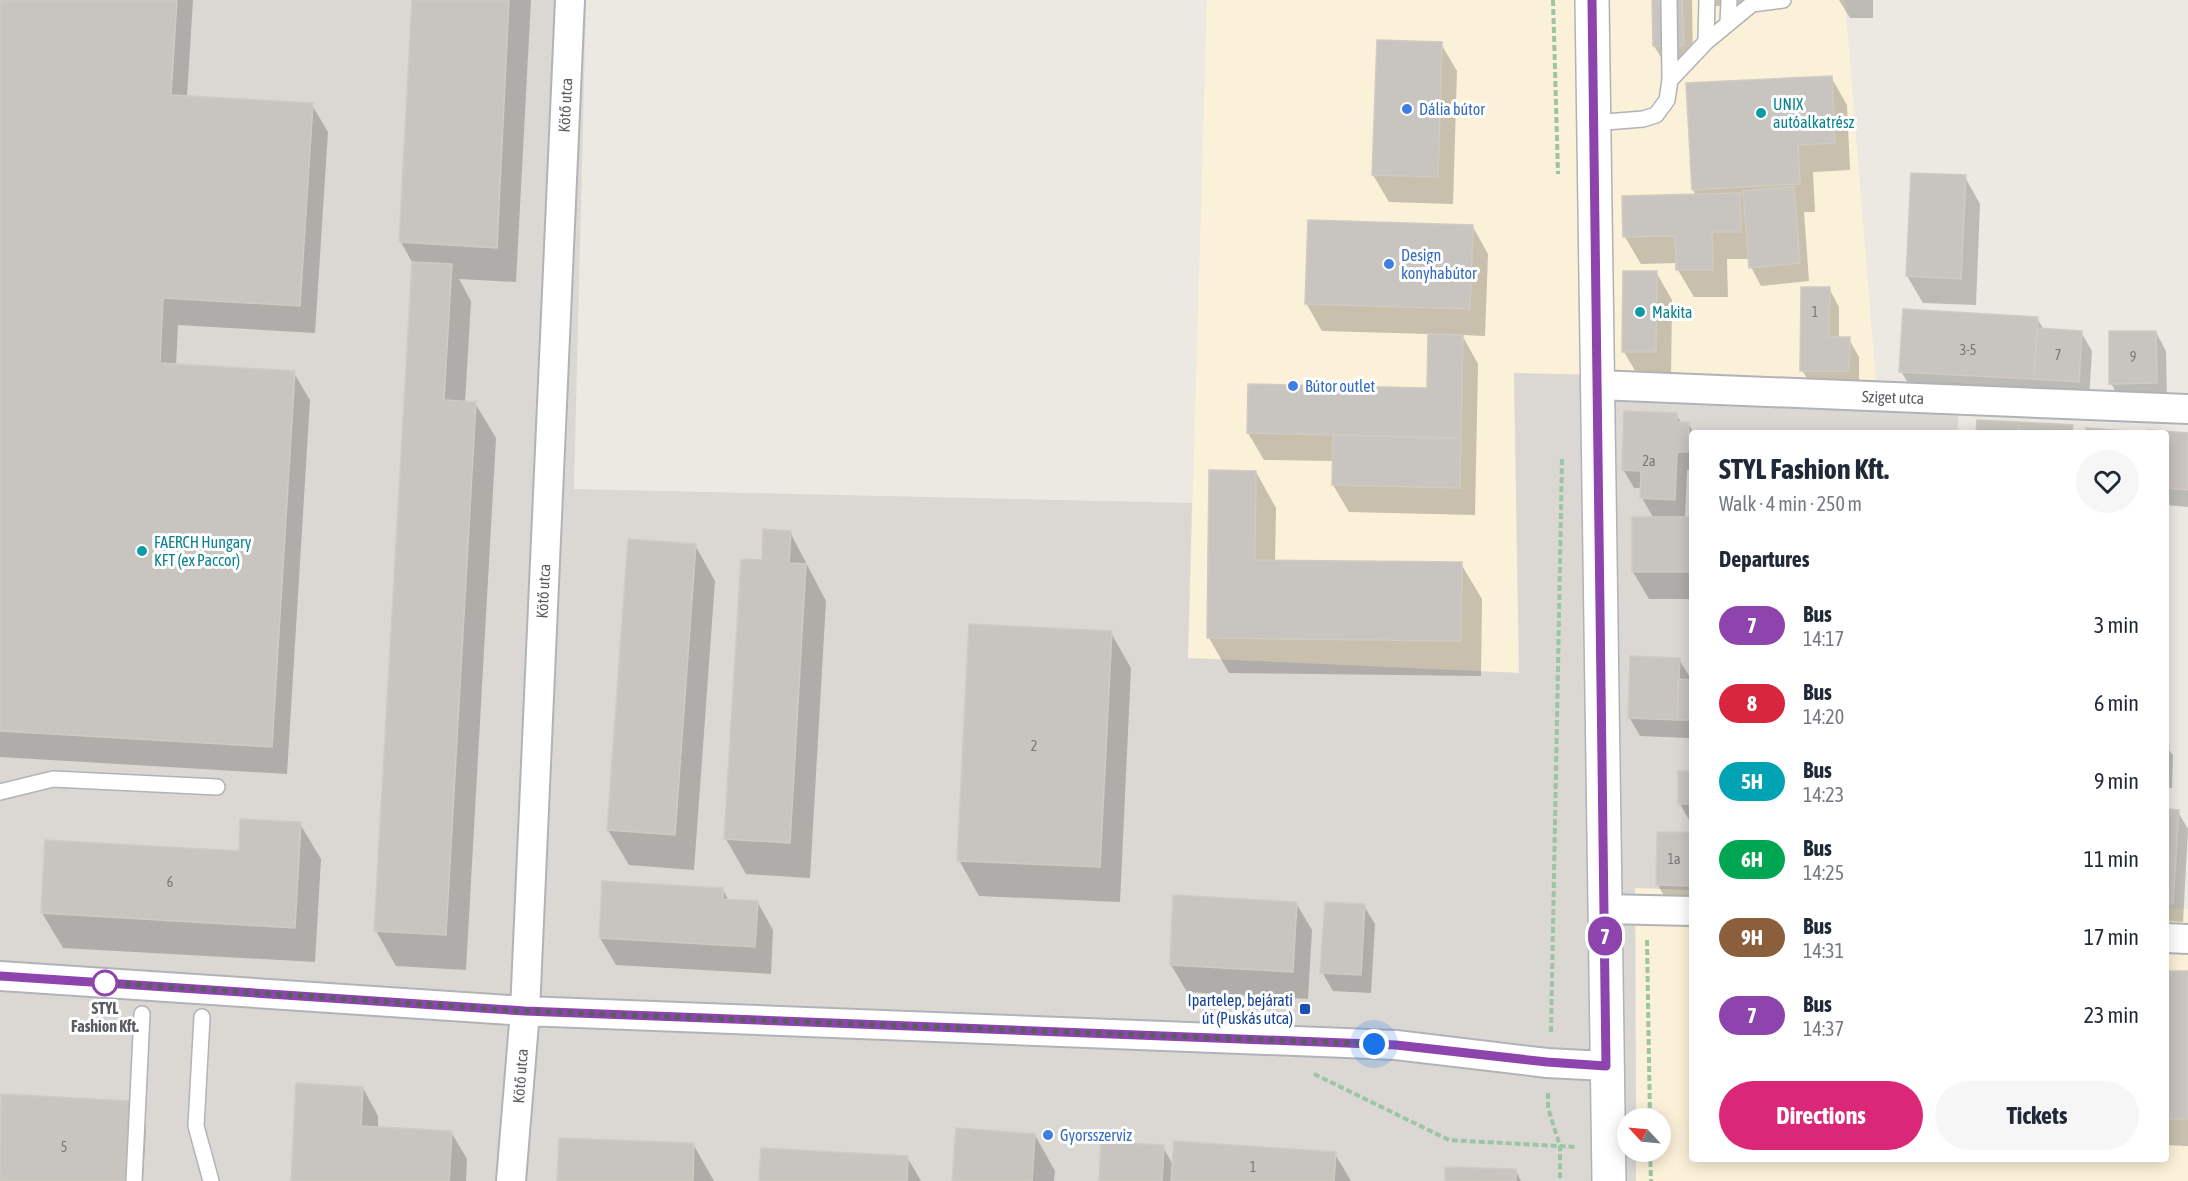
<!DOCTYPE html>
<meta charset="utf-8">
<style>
:root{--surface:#fff;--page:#f6f6f7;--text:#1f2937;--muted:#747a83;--accent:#db2777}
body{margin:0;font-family:"Asap Condensed",sans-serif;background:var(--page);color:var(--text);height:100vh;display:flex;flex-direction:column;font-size:22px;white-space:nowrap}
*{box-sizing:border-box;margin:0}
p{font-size:20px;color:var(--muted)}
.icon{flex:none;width:33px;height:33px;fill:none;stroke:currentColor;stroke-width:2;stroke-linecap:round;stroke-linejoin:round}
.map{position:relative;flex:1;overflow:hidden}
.sheet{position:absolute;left:1689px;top:430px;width:480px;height:732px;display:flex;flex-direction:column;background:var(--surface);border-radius:6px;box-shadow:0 3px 15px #0003}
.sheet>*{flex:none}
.badge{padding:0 12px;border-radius:20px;font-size:21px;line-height:39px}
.needle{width:39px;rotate:296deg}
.buttons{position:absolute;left:1617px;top:1108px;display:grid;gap:12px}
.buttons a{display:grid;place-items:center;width:54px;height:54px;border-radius:50%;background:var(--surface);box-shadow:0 3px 15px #0003;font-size:30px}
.you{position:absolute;width:30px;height:30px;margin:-15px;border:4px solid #fff;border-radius:50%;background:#1a73e8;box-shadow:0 0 0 9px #1a73e833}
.map>.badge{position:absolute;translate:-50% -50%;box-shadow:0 0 0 3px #fff}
h2{padding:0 30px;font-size:22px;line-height:54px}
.round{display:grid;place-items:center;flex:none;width:63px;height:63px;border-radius:32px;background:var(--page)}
.headline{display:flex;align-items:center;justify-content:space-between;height:102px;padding:0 30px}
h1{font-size:28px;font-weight:700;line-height:45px}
.action{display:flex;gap:12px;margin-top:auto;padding:12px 30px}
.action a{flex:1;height:69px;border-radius:36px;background:var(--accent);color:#fff;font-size:24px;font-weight:700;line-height:69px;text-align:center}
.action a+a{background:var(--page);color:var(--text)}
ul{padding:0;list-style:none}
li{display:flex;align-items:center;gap:18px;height:78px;padding:0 30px}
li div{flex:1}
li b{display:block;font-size:22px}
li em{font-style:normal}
li .badge{min-width:66px;font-weight:700;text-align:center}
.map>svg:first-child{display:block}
.commercial{fill:#fbf0d8}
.industrial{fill:#dbd8d4}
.shadow{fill:#0003}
.building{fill:#c8c4bf;stroke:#d0cac1;stroke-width:1.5}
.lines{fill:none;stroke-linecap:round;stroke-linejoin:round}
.lane-casing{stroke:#b0b3b7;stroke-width:18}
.street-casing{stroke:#b0b3b7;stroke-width:32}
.secondary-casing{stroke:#afb2b7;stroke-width:36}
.path{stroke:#9bc5a3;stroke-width:4;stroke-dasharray:6 3;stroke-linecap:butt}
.lane{stroke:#fff;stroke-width:15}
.street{stroke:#fff;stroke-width:28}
.secondary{stroke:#fff;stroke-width:33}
.line-casing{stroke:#fff;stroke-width:14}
.line{stroke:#8e44ad;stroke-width:9}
.walk{stroke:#5a5e62;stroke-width:6;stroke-dasharray:0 10.8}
.shop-dot{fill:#3f7fe0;stroke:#fff;stroke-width:2}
.culture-dot{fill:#0f9aa8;stroke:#fff;stroke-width:2}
.stop-dot{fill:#fff;stroke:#8e44ad;stroke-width:3}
.transit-dot{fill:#1a4fb4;stroke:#fff;stroke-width:2}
.labels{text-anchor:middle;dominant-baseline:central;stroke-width:6;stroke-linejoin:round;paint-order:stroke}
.number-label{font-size:14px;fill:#767879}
.culture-label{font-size:16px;fill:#0d838f;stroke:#fff;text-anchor:start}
.street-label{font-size:16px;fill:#5a5e62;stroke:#fff}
.shop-label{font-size:16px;fill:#366cbe;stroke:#fff;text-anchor:start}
.transit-label{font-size:16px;fill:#164399;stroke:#fff;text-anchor:end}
.stop-label{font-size:16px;font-weight:bold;fill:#5a5e62;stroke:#fff}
</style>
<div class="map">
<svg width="2188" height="1181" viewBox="0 0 2188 1181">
<rect width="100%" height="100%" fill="#ece9e2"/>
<path class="commercial" d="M1207,0H1845L1876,382L1514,373L1519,673L1188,658Z
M1635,887L1692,890V1160H2166V908L2188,909V1181H1636V1152H1660V1119H1636Z"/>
<path class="industrial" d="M0,0H586L574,489L1192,503L1188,658L1519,673L1514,373L1961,383L1957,433L1692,434V890L1635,888L1636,1119H1628V1152H1636V1181H0Z"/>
<path class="shadow" d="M0,0H193L187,97L312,105L328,132L315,333L178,325L176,366L294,373L310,400L287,774L0,757Z
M413,0H531L516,282L459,279L471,301L465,403H475L496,438L466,970L396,966L376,931L413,264L401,242Z
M1653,0H1692L1693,64H1665L1654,46Z
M1706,0H1779V6H1709Z
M1839,0H1873V18H1850Z
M1441,44L1457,71L1453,204L1389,202L1373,175Z
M1831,77L1847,105L1850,170L1813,172L1815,212H1804L1809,281L1761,286L1751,267L1750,259H1727L1728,297H1694L1678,270V263L1641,264L1625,237L1696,195L1693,190Z
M1965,177L1980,204L1976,305L1923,303L1907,276Z
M1473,227L1488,254L1485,336L1462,335L1478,364L1475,515L1349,512L1333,485L1334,461L1264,460L1248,433L1428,389L1430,334L1322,331L1306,303Z
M1624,272H1656L1672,300L1671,379H1640L1624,352Z
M1829,288L1839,307V339H1849L1859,357V389H1813L1802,370Z
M2037,318L2044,330L2081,332L2092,351L2089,400L1917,399L1901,371Z
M2156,332L2166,351L2167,401L2121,402L2111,383Z
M1676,414L1681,423L1689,424L1694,434H1692V470H1687L1685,518H1692V599H1649L1633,572V519H1654L1642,498V488H1634L1623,469Z
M2166,434L2188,435V507L2166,505Z
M1256,472L1276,508L1275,561L1461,564L1482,599L1481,676L1229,673L1209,638Z
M790,532L826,601L810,878L746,874L726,839L763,562Z
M695,545L715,581L694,870L629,865L608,830Z
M1111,633L1131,668L1120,902L979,896L959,860Z
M1679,659L1692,681V743L1689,738L1640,736L1629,717Z
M2166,746L2173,755L2172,788H2166Z
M1692,773V825L1680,804Z
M2166,811L2178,812L2188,829L2183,922L2166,921Z
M300,824L321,859L315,962L63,948L42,913L240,853Z
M1692,834V904L1668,903L1658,885Z
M723,890L729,901L758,903L773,930L771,974L616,965L600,938Z
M1296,903L1312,930L1308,999L1187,992L1171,965Z
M1364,906L1375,924L1371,993L1333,991L1322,972Z
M2166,972L2188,973V1146L2166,1145Z
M363,1088L378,1116V1128L451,1132L467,1159L466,1181H292Z
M3,1095L130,1103L146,1130L143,1181H0Z
M1035,1135L1055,1171L1054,1181H953Z
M693,1144L714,1181H559Z
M1163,1147L1173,1165L1335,1154L1351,1181H1101Z
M907,1157L921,1181H761Z
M1516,1171L1521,1181H1446Z"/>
<path class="building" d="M0,0H177L171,95L313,103L300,306L163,298L160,363L295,371L272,747L0,731Z
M412,0H509L497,248L399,242Z
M1652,0H1682L1684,45L1653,46Z
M1377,40L1442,42L1438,177L1372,175Z
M1832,76L1835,143L1798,145L1800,184L1692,190L1686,83Z
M1911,173L1966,175L1961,279L1906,276Z
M1794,187L1800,263L1749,268L1743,191Z
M1740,193L1741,232H1712L1713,270H1676L1675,236L1623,237L1622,196Z
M1308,220L1473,225L1470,309L1305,304Z
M412,262L452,264L444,400L476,402L446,935L374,931Z
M1623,271H1657L1656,352H1622Z
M1801,287H1830L1829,337H1850L1849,371H1800Z
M1903,309L2038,317L2034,379L1899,372Z
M2037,328L2082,331L2079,382L2034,379Z
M2109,331H2156L2157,383L2109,384Z
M1428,334L1463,335L1461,438L1247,433L1248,384L1427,388Z
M1624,411L1677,413V422H1689L1688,452H1677L1675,500L1640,498L1641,471L1622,470Z
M1977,420L2019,422L2018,434H1976Z
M2019,422L2073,425L2072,434H2018Z
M2086,428L2139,432V434H2086Z
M2148,430L2188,433V490L2166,488V434H2148Z
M1333,435L1461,438L1460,488L1332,485Z
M1209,470L1256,471L1255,560L1462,562L1461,641L1207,638Z
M1632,517H1692V572H1632Z
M763,529L791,531L789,563L806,564L790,843L724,839L741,559L762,560Z
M628,539L696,544L675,835L607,830Z
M969,624L1112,631L1100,867L957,861Z
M1630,656L1680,658L1677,720L1628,718Z
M1678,679L1692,680V720H1677Z
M2166,745H2169L2167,780H2166Z
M1678,771H1692V804H1678Z
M2166,809L2179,810L2173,904H2166Z
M240,819L301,822L295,928L41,913L45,840L239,851Z
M1657,832H1692V886L1656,885Z
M602,881L723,888V899L758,901L755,947L599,938Z
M1173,895L1297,902L1293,972L1170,965Z
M1325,902L1365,904L1361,975L1320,973Z
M2166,971H2188V1119H2166Z
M296,1083L363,1087L361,1126L452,1131L449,1181H291Z
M1,1094L131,1101L126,1181H0Z
M956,1128L1035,1134L1032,1181H952Z
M559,1138L694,1143L693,1181H557Z
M1174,1141L1336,1152L1334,1181H1171Z
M1101,1142L1164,1145L1162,1181H1099Z
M761,1148L908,1156L907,1181H759Z
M1445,1167L1516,1169V1181H1445Z"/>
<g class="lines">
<defs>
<path id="lane" d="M1669,0L1670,80
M1728,23L1729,0
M1706,42L1707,0
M1593,123L1643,119L1656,115L1667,100L1670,80L1706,42L1752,4L1783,0
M0,792L53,779L217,787
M202,1017L196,1126L211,1181
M134,1181L142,1014"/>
<path id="street" d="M1598,385L2188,409
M1605,909L1692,911
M2166,938L2188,939
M0,976L525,1011L1396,1045L1547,1063L1606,1066
M511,1181L525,1011L570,0"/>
<path id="secondary" d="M1592,0L1609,1181"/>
</defs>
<use href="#lane" class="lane-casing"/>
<use href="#street" class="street-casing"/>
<use href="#secondary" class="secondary-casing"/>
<path class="path" d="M1553,0L1558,174
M1647,940L1650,1119
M1551,1032L1562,458
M1314,1074L1449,1140L1576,1147
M1548,1093V1108L1560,1146V1181
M1650,1152L1651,1181"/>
<use href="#lane" class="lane"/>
<use href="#street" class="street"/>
<use href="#secondary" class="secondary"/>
</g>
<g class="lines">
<defs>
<path id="line" d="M0,976L525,1011L1396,1045L1547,1062L1606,1066L1592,0"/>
</defs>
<use href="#line" class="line-casing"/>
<use href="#line" class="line"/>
<path class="walk" d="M105,983L95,982L525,1011L1374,1044"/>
</g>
<g class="shop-dot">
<circle cx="1407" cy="109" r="6"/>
<circle cx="1389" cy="264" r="6"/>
<circle cx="1293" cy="386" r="6"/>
<circle cx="1048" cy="1135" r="6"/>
</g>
<g class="culture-dot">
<circle cx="1761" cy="113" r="6"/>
<circle cx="1640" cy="312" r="6"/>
<circle cx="142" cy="551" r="6"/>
</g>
<circle class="stop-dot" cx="105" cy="983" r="12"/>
<rect class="transit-dot" x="1299" y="1003" width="12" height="12" rx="3"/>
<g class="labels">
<g class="number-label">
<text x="1815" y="312">1</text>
<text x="1968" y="350">3-5</text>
<text x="2058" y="355">7</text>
<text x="2133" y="357">9</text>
<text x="1649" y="461">2a</text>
<text x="1034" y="746">2</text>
<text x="1674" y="859">1a</text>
<text x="170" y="882">6</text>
<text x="64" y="1147">5</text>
<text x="1253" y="1167">1</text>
</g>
<g class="culture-label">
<text x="1773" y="104">UNIX<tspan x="1773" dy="18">autóalkatrész</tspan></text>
<text x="1652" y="312">Makita</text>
<text x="154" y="542">FAERCH Hungary<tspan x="154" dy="18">KFT (ex Paccor)</tspan></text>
</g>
<g class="street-label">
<text transform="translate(565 105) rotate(-87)">Kötő utca</text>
<text transform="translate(1893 397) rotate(2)">Sziget utca</text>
<text transform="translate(543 591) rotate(-87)">Kötő utca</text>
<text transform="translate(520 1076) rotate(-86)">Kötő utca</text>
</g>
<g class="shop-label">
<text x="1419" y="109">Dália bútor</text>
<text x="1401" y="255">Design<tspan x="1401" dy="18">konyhabútor</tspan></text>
<text x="1305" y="386">Bútor outlet</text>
<text x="1060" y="1135">Gyorsszerviz</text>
</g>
<g class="transit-label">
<text x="1293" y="1000">Ipartelep, bejárati<tspan x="1293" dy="18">út (Puskás utca)</tspan></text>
</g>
<g class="stop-label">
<text x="105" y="1008">STYL<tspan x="105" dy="18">Fashion Kft.</tspan></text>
</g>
</g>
</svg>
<div class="buttons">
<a><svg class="needle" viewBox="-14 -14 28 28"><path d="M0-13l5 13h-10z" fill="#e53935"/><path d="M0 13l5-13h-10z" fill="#747a83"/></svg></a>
</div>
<div class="you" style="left:1374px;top:1044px"></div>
<b class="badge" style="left:1605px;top:936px;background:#8e44ad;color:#fff">7</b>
<section class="sheet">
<div class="headline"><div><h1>STYL Fashion Kft.</h1><p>Walk · 4 min · 250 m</p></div><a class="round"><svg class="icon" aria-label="heart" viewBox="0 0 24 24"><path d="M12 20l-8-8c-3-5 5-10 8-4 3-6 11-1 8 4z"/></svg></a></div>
<h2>Departures</h2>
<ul>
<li><span class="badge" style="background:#8e44ad;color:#fff">7</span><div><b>Bus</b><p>14:17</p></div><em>3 min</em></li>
<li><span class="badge" style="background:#d7263d;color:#fff">8</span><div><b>Bus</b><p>14:20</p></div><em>6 min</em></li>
<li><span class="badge" style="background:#00a3b4;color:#fff">5H</span><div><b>Bus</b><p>14:23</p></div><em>9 min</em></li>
<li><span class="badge" style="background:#00a651;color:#fff">6H</span><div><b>Bus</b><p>14:25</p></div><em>11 min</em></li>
<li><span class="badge" style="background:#8b5e3c;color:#fff">9H</span><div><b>Bus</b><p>14:31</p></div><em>17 min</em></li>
<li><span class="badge" style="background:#8e44ad;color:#fff">7</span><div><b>Bus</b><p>14:37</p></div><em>23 min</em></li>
</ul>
<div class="action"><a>Directions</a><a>Tickets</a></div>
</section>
</div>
